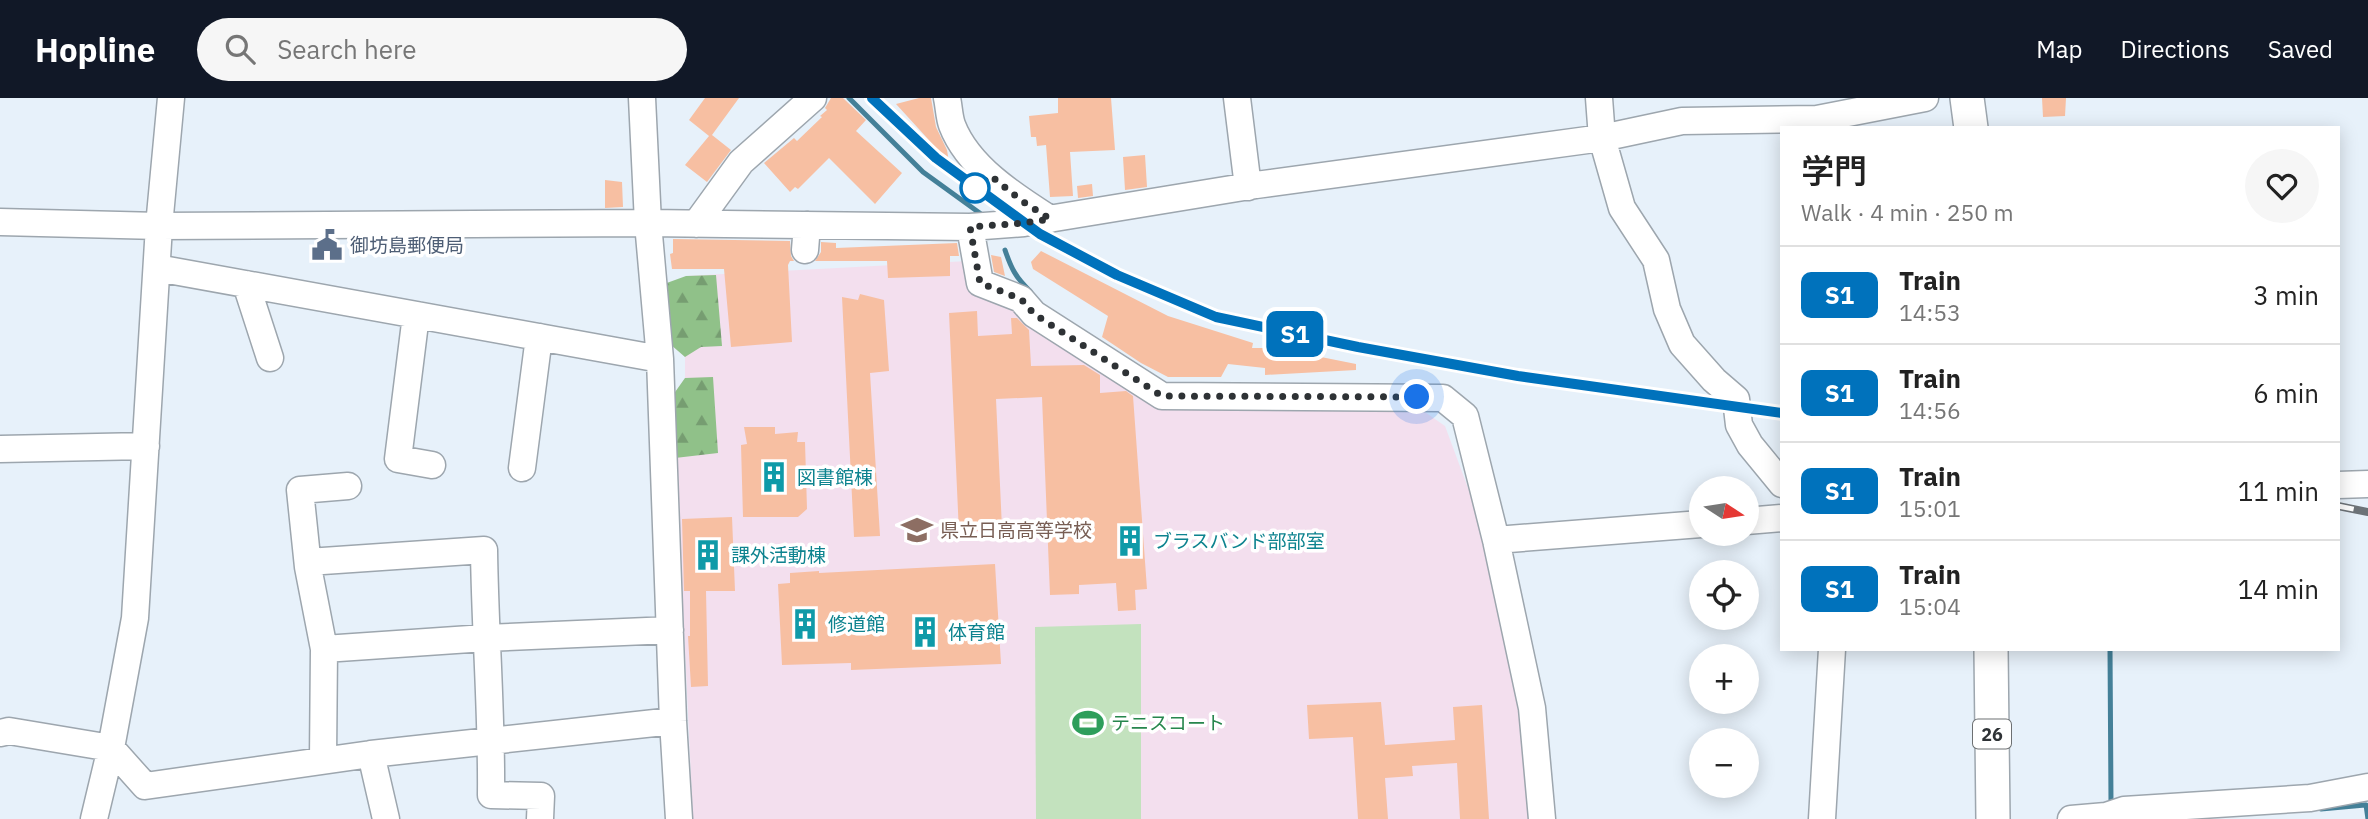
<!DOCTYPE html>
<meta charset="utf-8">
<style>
:root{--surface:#fff;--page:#f6f6f6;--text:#222;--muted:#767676;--line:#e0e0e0;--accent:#111827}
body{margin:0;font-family:"IBM Plex Sans","Noto Sans JP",sans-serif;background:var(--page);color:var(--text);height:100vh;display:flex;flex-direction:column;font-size:26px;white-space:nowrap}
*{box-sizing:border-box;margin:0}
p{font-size:23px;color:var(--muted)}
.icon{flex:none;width:38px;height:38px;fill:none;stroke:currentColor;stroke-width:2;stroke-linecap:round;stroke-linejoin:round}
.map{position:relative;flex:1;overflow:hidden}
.side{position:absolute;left:1780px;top:28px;width:560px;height:525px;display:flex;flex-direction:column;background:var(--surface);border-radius:0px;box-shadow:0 4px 18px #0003}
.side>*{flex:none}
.badge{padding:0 14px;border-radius:10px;font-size:24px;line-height:46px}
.needle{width:46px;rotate:102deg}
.tools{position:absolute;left:1689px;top:378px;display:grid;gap:14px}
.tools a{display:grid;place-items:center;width:70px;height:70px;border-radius:50%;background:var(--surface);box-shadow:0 4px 18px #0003;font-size:35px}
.you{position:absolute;width:35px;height:35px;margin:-18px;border:5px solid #fff;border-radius:50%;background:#1a73e8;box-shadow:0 0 0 10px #1a73e833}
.map>.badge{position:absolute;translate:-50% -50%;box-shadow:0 0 0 4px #fff}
.round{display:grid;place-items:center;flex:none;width:74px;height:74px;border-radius:37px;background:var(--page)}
.summary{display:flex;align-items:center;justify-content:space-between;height:119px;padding:0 21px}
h1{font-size:33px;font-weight:600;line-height:52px}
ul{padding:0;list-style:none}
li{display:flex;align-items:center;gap:21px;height:98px;padding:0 21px;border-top:2px solid var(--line)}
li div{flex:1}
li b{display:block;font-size:26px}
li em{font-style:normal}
li .badge{min-width:77px;font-weight:700;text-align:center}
header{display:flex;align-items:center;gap:42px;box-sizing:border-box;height:98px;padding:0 35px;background:var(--accent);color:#fff}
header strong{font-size:33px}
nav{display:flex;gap:38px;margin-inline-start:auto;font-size:24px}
.search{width:490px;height:63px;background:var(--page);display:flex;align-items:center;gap:18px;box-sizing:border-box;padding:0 24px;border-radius:38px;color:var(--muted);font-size:26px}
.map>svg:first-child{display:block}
.education{fill:#f3dfee}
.forest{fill:url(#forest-firs)}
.pitch{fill:#c3e2be}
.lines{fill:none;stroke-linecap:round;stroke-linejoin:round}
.stream{stroke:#448098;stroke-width:5}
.building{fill:#f7bfa2}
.minor-casing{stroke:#9da6ae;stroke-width:29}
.major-casing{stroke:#9da6ae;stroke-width:36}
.minor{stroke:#fff;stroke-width:26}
.major{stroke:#fff;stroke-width:33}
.rail-casing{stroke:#6d7378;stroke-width:8}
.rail{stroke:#fff;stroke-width:5;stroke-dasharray:16;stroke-linecap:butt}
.line-casing{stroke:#fff;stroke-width:16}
.line{stroke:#0072bc;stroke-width:10}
.walk{stroke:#2e3235;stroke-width:7;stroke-dasharray:0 12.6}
.stop-dot{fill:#fff;stroke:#0072bc;stroke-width:3.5}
.labels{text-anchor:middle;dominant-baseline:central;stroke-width:7;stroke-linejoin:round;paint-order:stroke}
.shield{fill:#fff;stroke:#6d7072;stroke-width:2}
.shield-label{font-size:18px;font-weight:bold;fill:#2e3235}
.service-label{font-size:19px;fill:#4e5e75;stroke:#fff;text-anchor:start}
.culture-label{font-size:19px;fill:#0d838f;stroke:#fff;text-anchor:start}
.education-label{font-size:19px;fill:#785e54;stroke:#fff;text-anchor:start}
.leisure-label{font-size:19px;fill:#27864d;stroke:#fff;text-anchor:start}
</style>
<header>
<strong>Hopline</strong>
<div class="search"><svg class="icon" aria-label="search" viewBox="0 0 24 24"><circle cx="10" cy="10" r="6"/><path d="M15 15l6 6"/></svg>Search here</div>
<nav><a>Map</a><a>Directions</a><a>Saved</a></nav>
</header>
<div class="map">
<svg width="2368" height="721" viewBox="0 0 2368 721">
<defs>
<pattern id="forest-firs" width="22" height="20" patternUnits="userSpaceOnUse" patternTransform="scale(1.75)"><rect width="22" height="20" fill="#90c189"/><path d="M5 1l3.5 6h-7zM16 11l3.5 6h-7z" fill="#769d71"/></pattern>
</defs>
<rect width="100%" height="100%" fill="#e7f1fa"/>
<path class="education" d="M968,163L975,190L1019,205L1144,294L1145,304L1422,312L1445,328L1488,444L1526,609L1536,721H693L673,297L685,280V259L670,246L686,178Z"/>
<path class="forest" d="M716,177L722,248L701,249L685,259L670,246L664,186L686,178Z
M713,279L718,355L675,360L673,297L685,280Z"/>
<path class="pitch" d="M1141,526V721H1036L1035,529Z"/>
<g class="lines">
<path class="stream" d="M849,0L923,74L981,116
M1005,152C1011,170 1016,180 1030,193
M2110,551L2111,704
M2366,707L2368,721
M2321,711L2365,707"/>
</g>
<path class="building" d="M705,0H739L712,37L731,52L707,84L685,67L709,38L689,22Z
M831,0H843L866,22L856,33L902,75L875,106L829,60L798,91L795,89L790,94L764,65L794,40L797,43L822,19L820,18L827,12L825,10Z
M919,0H931L936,29L947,52L949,64L896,6Z
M1058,0H1111L1115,52L1070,54L1073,98L1050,99L1046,47L1037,48L1036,39H1031L1029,18L1058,15Z
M2042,0H2066L2065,18L2043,19Z
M1145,57L1147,89L1125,92L1123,59Z
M605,82L622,84L623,109L605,110Z
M1092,86L1093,98L1078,100L1077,88Z
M673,141L790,143L791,158L794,163H790L788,167L792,244L731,249L724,171H672L670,156L673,155Z
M821,144L836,145V150L957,145L959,158H950V178L888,180L887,163H815L821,154Z
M1041,153L1168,218L1253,245L1252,250H1287V254L1306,253V256L1356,266V272L1265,277V270L1228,266L1221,279H1168L1141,265L1102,239L1108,218L1033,171L1031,164Z
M991,157L1001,159L1005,178L994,174Z
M860,196L884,202L889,273L870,275L880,438L854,439L842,199L858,202Z
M977,213L978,238L1012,236L1011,220H1017L1029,232L1031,268L1084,267L1100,277V295L1126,293L1133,298L1147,491L1135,492L1136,512L1118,513L1116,485L1079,487V496L1050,497L1042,299L996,301L1002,430L959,435L949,215Z
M744,329H775V336L798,334L797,344H805L807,411L798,419H743L741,347L747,346Z
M732,419L735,493H706L708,588L691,589L688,538H690V493H684L682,421Z
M995,466L1001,566L851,572V565L782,567L778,486L790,485V475L819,473V475Z
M1381,604L1385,647L1455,642L1453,609L1482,607L1489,721H1460L1457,665L1412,668L1413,678L1385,680L1388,721H1358L1353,639L1309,641L1307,607Z"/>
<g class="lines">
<defs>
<path id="minor" d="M642,0L648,125L660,261L673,623L679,721
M947,0C949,9 949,19 952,27C968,69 1014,98 1050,121
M1237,0L1248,89
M1599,0L1602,40L1622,110L1656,162L1667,211L1682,246L1714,282L1736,301L1739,327L1750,347L1782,386
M0,124L159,128L648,125L970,129L1024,125L1256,87L1602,40L1682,23L1817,21L1925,0
M696,126L741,64L813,0
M970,129L980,185L1021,201L1034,216L1162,298L1443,300L1465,318L1496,442L1532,610L1542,721
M805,152L807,127
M157,170L660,261
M246,186L270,260
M416,217L398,361L432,367
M0,351L146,348
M522,370L539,239
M2338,387L2368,386
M1746,423L1782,420
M1496,442L1701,426
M308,464L484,452C485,534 492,616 491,697L541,698L540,721
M324,551L485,540L670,532
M0,635L9,633L111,650L145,688L371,656
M323,661L324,551L308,469L300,392L348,388
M94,721L111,650L135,520L159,128L171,0
M386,721L371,656L673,623
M1822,721L1832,551
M2071,721L2106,718L2124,712L2310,700L2368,689"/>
<path id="major" d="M1967,0L1971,30
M1991,551L1993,721"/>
</defs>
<use href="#minor" class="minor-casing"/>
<use href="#major" class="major-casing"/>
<use href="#minor" class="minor"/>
<use href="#major" class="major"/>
<defs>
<path id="rail" d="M872,0L936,60L1040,136L1117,177L1216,219L1358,249L1518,278L1782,315
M2338,408L2368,414"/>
</defs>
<use href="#rail" class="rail-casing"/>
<use href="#rail" class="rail"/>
</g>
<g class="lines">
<defs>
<path id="line" d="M872,0L936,60L1040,136L1117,177L1216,219L1358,249L1518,278L1782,315"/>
</defs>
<use href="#line" class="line-casing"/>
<use href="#line" class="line"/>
<path class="walk" d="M975,90L991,78L1022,103L1050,121L1024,125L970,129L980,185L1021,201L1034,216L1162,298L1417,299"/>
</g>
<defs>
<symbol id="civic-bare" viewBox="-9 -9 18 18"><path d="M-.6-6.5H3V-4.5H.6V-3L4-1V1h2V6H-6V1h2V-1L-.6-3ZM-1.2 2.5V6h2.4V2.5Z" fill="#5c6f8a" stroke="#fff" stroke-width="2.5" paint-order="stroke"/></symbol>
<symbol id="building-bare" viewBox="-9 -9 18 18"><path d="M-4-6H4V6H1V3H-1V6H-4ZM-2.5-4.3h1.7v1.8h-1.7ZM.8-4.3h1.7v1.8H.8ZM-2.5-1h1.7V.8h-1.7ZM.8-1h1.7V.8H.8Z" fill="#0f9aa8" stroke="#fff" stroke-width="2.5" paint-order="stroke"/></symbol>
<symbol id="school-bare" viewBox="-9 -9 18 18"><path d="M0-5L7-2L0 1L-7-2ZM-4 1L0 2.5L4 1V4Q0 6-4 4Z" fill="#8d6e63" stroke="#fff" stroke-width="2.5" paint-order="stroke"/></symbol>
<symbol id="stadium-bare" viewBox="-9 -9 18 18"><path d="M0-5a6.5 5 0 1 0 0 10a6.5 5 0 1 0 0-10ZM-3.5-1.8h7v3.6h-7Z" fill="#2e9e5b" stroke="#fff" stroke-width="2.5" paint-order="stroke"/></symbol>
</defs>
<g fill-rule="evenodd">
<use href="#civic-bare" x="305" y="125" width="44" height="44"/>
<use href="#building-bare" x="752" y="357" width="44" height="44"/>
<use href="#school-bare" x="895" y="410" width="44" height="44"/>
<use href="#building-bare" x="1108" y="421" width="44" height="44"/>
<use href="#building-bare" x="686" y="435" width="44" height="44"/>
<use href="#building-bare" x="783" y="504" width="44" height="44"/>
<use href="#building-bare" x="903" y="512" width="44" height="44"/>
<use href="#stadium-bare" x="1066" y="603" width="44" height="44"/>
</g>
<circle class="stop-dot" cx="975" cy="90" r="14"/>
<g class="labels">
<rect class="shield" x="1973" y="621.5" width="38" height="29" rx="5"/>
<g class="shield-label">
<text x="1992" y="636">26</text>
</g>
<g class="service-label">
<text x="350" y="147">御坊島郵便局</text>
</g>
<g class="culture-label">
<text x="797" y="379">図書館棟</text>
<text x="1153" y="443">ブラスバンド部部室</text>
<text x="731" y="457">課外活動棟</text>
<text x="828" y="526">修道館</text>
<text x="948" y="534">体育館</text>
</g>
<g class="education-label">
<text x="940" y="432">県立日高高等学校</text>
</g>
<g class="leisure-label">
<text x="1111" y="625">テニスコート</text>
</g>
</g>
</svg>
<div class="tools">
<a><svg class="needle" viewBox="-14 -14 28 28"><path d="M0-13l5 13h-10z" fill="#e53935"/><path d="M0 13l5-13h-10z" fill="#767676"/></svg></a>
<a><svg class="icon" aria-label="locate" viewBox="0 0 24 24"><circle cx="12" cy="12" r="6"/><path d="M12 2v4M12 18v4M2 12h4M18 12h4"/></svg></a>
<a>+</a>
<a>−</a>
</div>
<div class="you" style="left:1417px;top:299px"></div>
<b class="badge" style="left:1295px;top:236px;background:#0072bc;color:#fff">S1</b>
<section class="side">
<div class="summary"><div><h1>学門</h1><p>Walk · 4 min · 250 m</p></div><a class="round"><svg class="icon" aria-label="heart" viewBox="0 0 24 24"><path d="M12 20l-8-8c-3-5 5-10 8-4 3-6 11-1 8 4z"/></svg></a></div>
<ul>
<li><span class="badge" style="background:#0072bc;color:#fff">S1</span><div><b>Train</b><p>14:53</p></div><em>3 min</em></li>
<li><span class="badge" style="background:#0072bc;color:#fff">S1</span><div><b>Train</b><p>14:56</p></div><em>6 min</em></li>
<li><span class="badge" style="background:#0072bc;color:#fff">S1</span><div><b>Train</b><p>15:01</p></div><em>11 min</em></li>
<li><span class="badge" style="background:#0072bc;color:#fff">S1</span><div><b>Train</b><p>15:04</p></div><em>14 min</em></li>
</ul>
</section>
</div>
